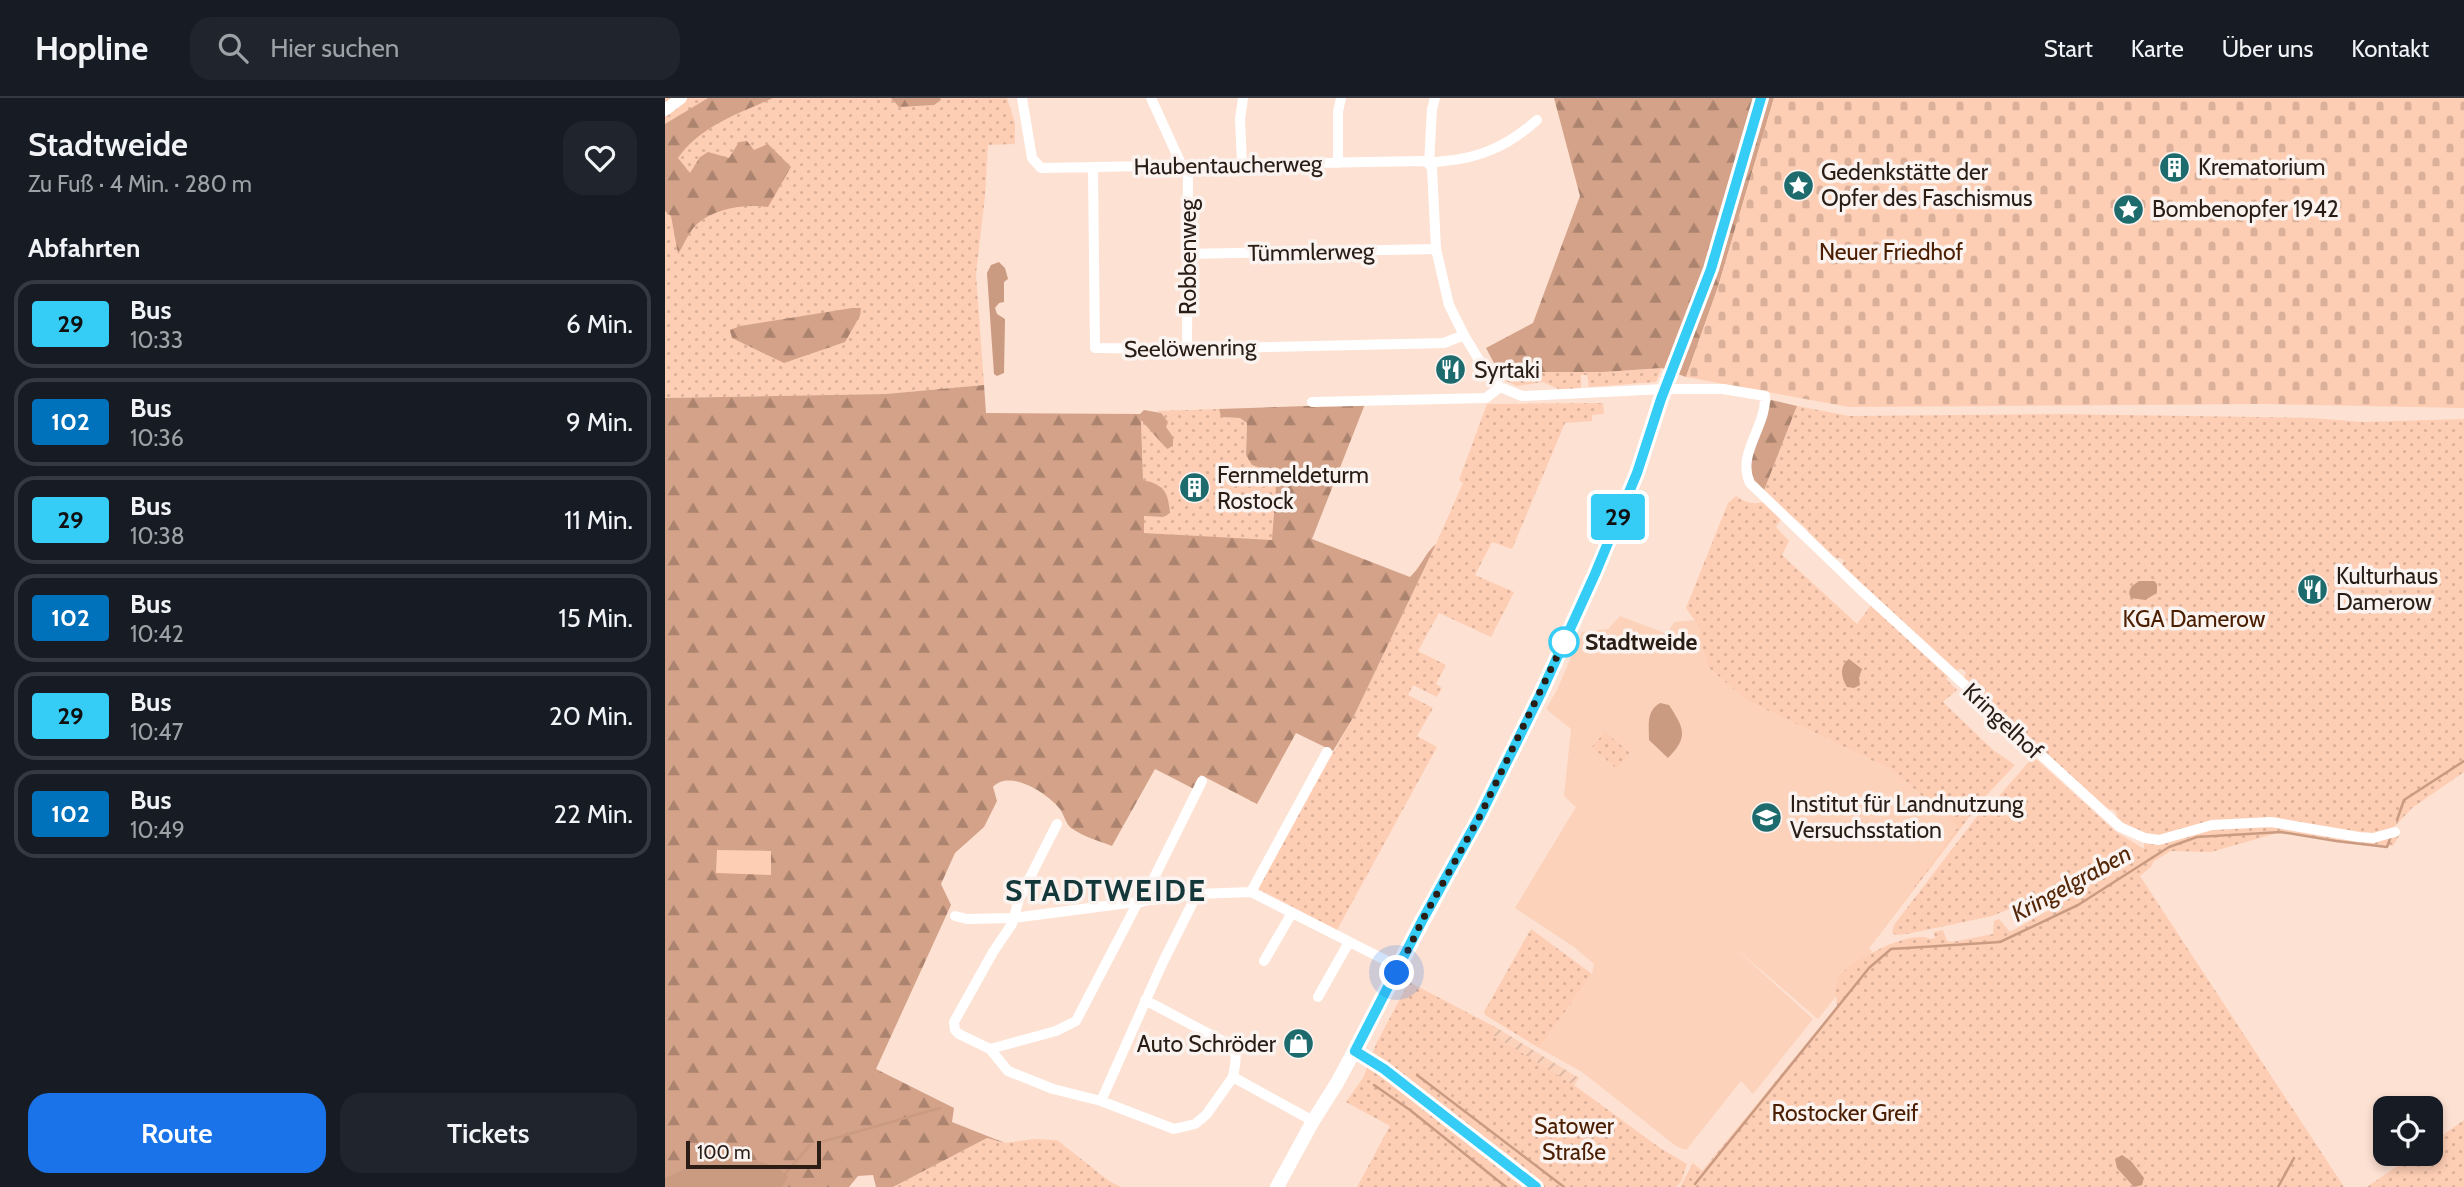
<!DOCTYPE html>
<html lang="de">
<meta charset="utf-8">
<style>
:root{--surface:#171b24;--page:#20242c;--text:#f1f3f6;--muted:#9ea1a6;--line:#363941;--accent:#1a73e8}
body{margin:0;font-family:Cabin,sans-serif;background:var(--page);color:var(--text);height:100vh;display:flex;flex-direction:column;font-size:26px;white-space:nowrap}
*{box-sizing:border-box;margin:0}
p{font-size:23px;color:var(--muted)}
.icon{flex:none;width:38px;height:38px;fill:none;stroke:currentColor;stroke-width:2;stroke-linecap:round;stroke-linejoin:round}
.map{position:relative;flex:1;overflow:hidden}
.drawer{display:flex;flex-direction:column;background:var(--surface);width:665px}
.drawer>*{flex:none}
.badge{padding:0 14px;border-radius:5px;font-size:24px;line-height:46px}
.controls{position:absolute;left:1708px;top:998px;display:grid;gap:14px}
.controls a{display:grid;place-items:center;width:70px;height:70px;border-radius:14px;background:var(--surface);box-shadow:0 4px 10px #0003;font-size:35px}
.scale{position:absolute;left:21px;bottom:18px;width:135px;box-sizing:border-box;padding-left:7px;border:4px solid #291d16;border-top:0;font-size:19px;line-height:24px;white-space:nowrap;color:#291d16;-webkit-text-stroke:5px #faf3ef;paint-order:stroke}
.you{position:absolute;width:35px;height:35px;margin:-18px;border:5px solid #fff;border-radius:50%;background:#1a73e8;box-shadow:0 0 0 10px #1a73e833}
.map>.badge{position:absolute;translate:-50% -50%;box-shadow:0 0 0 4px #fff}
h2{padding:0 28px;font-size:26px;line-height:63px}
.round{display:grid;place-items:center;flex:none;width:74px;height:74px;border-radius:21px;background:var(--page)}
.summary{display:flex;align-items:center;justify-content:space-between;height:119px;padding:0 28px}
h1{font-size:33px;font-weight:600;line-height:52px}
.primary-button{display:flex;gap:14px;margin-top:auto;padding:14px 28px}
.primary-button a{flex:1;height:80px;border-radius:21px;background:var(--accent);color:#fff;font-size:28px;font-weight:600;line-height:80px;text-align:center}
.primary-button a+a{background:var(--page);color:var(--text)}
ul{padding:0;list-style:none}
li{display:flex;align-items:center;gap:21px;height:88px;margin:0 14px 10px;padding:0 14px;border:4px solid var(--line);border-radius:21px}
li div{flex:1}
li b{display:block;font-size:26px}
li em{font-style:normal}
li .badge{min-width:77px;font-weight:700;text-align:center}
header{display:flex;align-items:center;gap:42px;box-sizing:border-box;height:98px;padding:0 35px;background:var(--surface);border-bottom:2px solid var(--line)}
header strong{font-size:33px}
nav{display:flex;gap:38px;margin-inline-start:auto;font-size:24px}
.search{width:490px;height:63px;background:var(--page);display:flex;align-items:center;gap:18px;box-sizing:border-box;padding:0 24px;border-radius:21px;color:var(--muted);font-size:26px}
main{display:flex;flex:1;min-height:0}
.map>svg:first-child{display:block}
.built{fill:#fcd2bb}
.industrial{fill:url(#industrial-furrows)}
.green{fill:url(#green-dots)}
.forest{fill:url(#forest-firs)}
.cemetery{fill:url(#cemetery-stones)}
.pitch{fill:#feceb4}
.water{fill:#ca9a81}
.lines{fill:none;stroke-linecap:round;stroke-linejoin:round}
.stream{stroke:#ca9a81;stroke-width:2.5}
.minor{stroke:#fff;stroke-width:10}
.tertiary{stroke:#fff;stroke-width:12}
.secondary{stroke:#fff;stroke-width:14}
.line-casing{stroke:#fff;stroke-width:16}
.line{stroke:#35ccf6;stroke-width:10}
.walk{stroke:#291d16;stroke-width:7;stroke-dasharray:0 12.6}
.stop-dot{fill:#fff;stroke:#35ccf6;stroke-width:3.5}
.labels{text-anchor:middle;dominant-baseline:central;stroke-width:7;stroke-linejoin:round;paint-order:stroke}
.street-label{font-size:23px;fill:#291d16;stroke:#faf3ef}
.poi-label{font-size:23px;fill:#291d16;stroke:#faf3ef;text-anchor:start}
.park-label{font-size:23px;fill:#4b1e01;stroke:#faf3ef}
.stop-label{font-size:23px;font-weight:bold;fill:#291d16;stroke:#faf3ef;text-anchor:start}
.water-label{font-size:24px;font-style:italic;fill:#552709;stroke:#faf3ef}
.district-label{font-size:30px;font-weight:bold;letter-spacing:2px;fill:#143739;stroke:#faf3ef}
</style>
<header>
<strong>Hopline</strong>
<div class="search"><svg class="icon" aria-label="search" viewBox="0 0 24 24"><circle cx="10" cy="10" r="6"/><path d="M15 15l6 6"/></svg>Hier suchen</div>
<nav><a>Start</a><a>Karte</a><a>Über uns</a><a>Kontakt</a></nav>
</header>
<main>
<section class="drawer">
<div class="summary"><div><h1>Stadtweide</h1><p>Zu Fuß · 4 Min. · 280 m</p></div><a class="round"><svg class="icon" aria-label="heart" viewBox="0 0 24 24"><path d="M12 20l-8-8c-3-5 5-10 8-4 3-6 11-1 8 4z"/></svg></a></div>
<h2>Abfahrten</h2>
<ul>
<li><span class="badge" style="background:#35ccf6;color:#111">29</span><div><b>Bus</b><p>10:33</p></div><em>6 Min.</em></li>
<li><span class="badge" style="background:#0072bc;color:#fff">102</span><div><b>Bus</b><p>10:36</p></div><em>9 Min.</em></li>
<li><span class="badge" style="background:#35ccf6;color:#111">29</span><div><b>Bus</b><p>10:38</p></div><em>11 Min.</em></li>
<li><span class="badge" style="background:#0072bc;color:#fff">102</span><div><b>Bus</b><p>10:42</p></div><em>15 Min.</em></li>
<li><span class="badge" style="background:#35ccf6;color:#111">29</span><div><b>Bus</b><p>10:47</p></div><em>20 Min.</em></li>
<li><span class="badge" style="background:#0072bc;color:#fff">102</span><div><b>Bus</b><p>10:49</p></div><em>22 Min.</em></li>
</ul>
<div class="primary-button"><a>Route</a><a>Tickets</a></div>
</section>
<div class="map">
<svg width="1799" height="1089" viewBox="0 0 1799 1089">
<defs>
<pattern id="industrial-furrows" width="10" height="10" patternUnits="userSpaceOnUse" patternTransform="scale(1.75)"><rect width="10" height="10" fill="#fcd2bb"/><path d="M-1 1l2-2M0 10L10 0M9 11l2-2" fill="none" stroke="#d8b4a0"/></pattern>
<pattern id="green-dots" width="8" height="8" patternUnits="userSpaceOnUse" patternTransform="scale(1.75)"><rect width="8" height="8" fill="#feceb4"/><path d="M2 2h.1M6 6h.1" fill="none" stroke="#dab09a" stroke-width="1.8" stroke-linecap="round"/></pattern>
<pattern id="forest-firs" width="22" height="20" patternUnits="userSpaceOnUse" patternTransform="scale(1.75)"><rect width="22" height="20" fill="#d3a288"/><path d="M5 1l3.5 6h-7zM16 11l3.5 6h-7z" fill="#ab836e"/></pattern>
<pattern id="cemetery-stones" width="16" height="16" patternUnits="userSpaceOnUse" patternTransform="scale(1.75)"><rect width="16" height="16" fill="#feceb4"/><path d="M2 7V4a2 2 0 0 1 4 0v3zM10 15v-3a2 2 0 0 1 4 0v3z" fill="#dab09a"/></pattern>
</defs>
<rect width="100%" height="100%" fill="#fde1d2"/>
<path class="built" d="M955,518L1002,536L1009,524L1030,522L1035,530V542L1043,569L1081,602L1227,672L1293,729L1291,736L1204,850L1207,853L1153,921L1068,848L1148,921L1088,996L1076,983L1021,1052L1011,1048L917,974L874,950L927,876L929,866L909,849L850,810L911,709L899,698L906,631L881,611L892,592L917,534L943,531Z"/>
<path class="industrial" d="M832,930L914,980L909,988L827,937Z"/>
<path class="green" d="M0,0H342L350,25V46L323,47L320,98L311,176L319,287L221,296L0,300Z
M830,267L847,274H938L997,270L991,284L924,289L922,277H916V290L896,292L878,284L852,288L837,281Z
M938,305L939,316L927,317V323L900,325L847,451L827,444L810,477L849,494L826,539L774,515L753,553L781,567L771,586L777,590L772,599L748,587L743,597L768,610L752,638L772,649L672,832L592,790L689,618L771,446L798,385L794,382L822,306Z
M1132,308L1184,318L1395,316L1647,320L1697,324L1799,321V674L1747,710L1729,729L1734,738L1728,748L1671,743L1616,734L1546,754L1506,753L1489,763L1486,769L1475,778L1679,1089H1015L1028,1065L1037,1073L1172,908C1171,897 1169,886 1176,876C1189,861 1247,831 1265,841L1270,840L1269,834L1278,832L1282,843L1287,844L1328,836L1329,823L1334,821L1344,833H1347L1409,798L1399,786L1362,804L1327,818L1242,836L1230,837L1227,834L1229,827L1317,712L1321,713L1367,660L1371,661L1450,733L1479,751V744L1467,731L1451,720L1452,715L1447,711L1443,713L1298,581L1301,575L1298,571L1291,572L1177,467L1179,462L1174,460L1170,461L1143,436V433L1140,429L1098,395Z
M554,311L556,319L575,320L582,325L581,357L587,367L612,375L608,443L479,435L478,418L498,419L478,382L476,321L502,351L501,329L496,315L491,313Z
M1071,398C1080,404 1087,407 1098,404L1116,421L1111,429L1124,443L1117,457L1192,526L1207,506L1284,577L1281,581L1292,592L1278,604L1328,652L1350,667L1318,701L1205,849L1293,729L1227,672L1081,602L1043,569L1035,542V530L1021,510L1063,405Z
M940,634L965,655L952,671L927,649Z
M866,831L927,876L874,950L820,917L819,914Z
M744,884L832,930L828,937L913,990L995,1050L1022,1066L1016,1084L1011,1089H692L725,1028L681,1004L698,980L712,944Z
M1799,1022V1089H1702L1751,1055H1766V1045Z
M322,1040L340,1045L370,1041L392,1042L444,1083L456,1089H228Z"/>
<path class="forest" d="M43,0H108C73,16 35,28 13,60L25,75L35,59L43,54L64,60L74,44L82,43L89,52L103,46L126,69L103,109C80,106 50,110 32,126C24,133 19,147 13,156L6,118L0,113V26Z
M226,0H275L276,2L269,7L234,9Z
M889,0H1109L1053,189L1021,279L997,270L938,274H843L830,267L821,250L868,225L915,98Z
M187,210H196L195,218L180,244L119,265L67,240L65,232L75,228Z
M319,287L321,315L475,316L479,312L496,315L503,324L501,329L508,339V348L502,351L476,322L478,382C499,387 503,393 505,415L498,419L479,418V435L607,442L612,375L587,367L581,357L582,325L575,320L556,319L554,311L700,306L647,441L745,479C756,469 760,455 771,446L689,618L668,653L631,635L592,706L536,677L529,691L490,671L447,748C434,743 417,738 406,730C401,726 399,717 395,711C382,695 345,671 328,689L332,703L319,729L290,755L276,786L286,807L211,971L289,1010L287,1024L340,1045L322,1040L228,1089H211L208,1077L193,1078L184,1089H0V300L221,296Z
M1106,302L1132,308L1098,395C1070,369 1095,330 1106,302Z"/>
<path class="cemetery" d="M1109,0H1799V310L1597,306L1184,309L1021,279L1053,189Z"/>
<path class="pitch" d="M52,752L106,753V777L51,775Z"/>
<path class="water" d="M334,164L340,170L343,181L339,184V204L334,205L330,210L332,216L340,221L339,275L332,278L329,276L322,175L326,167Z
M1474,483H1489L1492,486V495L1480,502L1466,500C1461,492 1468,487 1474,483Z
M1184,561L1197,571L1194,579L1195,587L1189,590L1182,589C1176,580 1174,568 1184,561Z
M995,605L1004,607C1019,630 1024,639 1003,660L984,642C984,627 981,613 995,605Z
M1457,1057L1466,1063L1479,1080L1477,1087L1469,1089L1452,1070L1450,1061Z
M45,1060C70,1062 106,1058 123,1079L117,1089H0V1080Z"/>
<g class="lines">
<path class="stream" d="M1732,722L1739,702L1799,663
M752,977L899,1089
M709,987L745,1012L841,1089
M153,1045L275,1010
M120,1076L145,1047
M1030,1086L1204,870L1226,851L1335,844L1413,807L1504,749L1532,739L1616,734L1671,743L1722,749L1726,738
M1613,1089L1629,1060"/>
<path class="minor" d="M357,0L367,60L376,70L757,63C765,66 770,64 779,63C816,60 844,47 872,22
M486,0L517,68
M770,0L767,11L764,66L767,70L771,151L784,207L799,237L823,277L835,289L857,298L1000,291H1058L1100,298C1102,328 1071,356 1085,385L1196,492L1455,729L1480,740L1494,742L1547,727L1606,724L1694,739L1708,740L1730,734
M673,65V14L676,0
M577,66L575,21L578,0
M428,70L430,250L519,251L779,245L799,237
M522,156L771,151
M522,250L523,67
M647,304L821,300L835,289
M392,726L354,801L347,826L328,854L289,924L290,932L294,936L325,951L343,973L388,991L436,1003L509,1031L530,1026L541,1017L568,979
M586,794L662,654
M477,804L537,683
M290,818L302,821L348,820L532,796L586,794L734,869
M599,863L627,815
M653,899L684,844
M480,902L563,946C575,956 570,964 568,979L648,1023
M325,951L391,933L411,923L473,804
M690,953L719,971L871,1089
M436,1003L497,866L532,796"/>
<path class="tertiary" d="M0,12L16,0"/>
<path class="secondary" d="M612,1089L648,1023L672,985L815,718L876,595L919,501L972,375L996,301L1046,171L1096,0"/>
</g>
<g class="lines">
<defs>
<path id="line" d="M871,1089L719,971L690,953L758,821L815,718L876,595L930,476L972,375L996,301L1046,171L1096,0"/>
</defs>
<use href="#line" class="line-casing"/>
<use href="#line" class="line"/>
<path class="walk" d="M732,875L758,821L815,718L899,544"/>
</g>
<defs>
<symbol id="building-disc" viewBox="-11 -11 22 22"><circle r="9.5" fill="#1e6b6e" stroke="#faf3ef"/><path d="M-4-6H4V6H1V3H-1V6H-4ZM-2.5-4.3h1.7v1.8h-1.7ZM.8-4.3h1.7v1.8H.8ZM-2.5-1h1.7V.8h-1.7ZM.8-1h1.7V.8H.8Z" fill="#fff"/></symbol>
<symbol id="sight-disc" viewBox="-11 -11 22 22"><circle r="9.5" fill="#1e6b6e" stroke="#faf3ef"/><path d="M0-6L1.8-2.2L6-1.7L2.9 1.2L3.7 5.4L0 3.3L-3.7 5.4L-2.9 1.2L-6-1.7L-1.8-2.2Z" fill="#fff"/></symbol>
<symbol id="restaurant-disc" viewBox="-11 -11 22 22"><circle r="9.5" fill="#1e6b6e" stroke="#faf3ef"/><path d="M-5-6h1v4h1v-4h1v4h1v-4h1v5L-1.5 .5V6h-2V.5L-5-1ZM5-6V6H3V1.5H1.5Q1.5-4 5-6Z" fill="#fff"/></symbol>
<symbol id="university-disc" viewBox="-11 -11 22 22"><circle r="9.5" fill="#1e6b6e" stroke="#faf3ef"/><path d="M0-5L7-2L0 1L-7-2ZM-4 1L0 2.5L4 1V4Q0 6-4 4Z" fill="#fff"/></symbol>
<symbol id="shop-disc" viewBox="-11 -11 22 22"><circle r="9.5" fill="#1e6b6e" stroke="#faf3ef"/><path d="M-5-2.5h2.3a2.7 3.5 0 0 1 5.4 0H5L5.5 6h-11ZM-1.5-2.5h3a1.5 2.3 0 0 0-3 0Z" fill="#fff"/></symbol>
</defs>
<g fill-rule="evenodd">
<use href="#building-disc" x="1492" y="52" width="35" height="35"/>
<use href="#sight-disc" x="1116" y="70" width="35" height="35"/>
<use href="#sight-disc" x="1446" y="94" width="35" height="35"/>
<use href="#restaurant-disc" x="768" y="254" width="35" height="35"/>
<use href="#building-disc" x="512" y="372" width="35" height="35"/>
<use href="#restaurant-disc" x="1630" y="474" width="35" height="35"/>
<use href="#university-disc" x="1084" y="702" width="35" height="35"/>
<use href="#shop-disc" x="616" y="928" width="35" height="35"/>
</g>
<circle class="stop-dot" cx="899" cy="544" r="14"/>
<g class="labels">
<g class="street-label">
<text transform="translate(563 67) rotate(-1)">Haubentaucherweg</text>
<text transform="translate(646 154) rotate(-1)">Tümmlerweg</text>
<text transform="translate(523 159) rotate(-90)">Robbenweg</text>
<text transform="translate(525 250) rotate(-1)">Seelöwenring</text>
<text transform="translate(1338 623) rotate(43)">Kringelhof</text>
</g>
<g class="poi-label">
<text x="1533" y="69">Krematorium</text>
<text x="1156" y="74">Gedenkstätte der<tspan x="1156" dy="26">Opfer des Faschismus</tspan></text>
<text x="1487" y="111">Bombenopfer 1942</text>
<text x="809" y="272">Syrtaki</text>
<text x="552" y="377">Fernmeldeturm<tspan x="552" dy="26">Rostock</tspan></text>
<text x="1671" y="478">Kulturhaus<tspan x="1671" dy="26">Damerow</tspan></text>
<text x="1125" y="706">Institut für Landnutzung<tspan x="1125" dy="26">Versuchsstation</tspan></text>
<text x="611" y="946" text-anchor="end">Auto Schröder</text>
</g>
<g class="park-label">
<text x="1226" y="154">Neuer Friedhof</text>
<text x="1529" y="521">KGA Damerow</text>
<text x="1180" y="1015">Rostocker Greif</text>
<text x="909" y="1028">Satower<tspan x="909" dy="26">Straße</tspan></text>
</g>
<g class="stop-label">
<text x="920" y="544">Stadtweide</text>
</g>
<g class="water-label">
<text transform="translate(1406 785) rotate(-29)">Kringelgraben</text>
</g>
<g class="district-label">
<text x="441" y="792">STADTWEIDE</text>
</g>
</g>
</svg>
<div class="controls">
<a><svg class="icon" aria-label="locate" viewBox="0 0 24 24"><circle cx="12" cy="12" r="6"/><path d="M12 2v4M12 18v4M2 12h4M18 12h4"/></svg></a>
</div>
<div class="scale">100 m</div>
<div class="you" style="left:732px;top:875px"></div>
<b class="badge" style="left:953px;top:419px;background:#35ccf6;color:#111">29</b>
</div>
</main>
